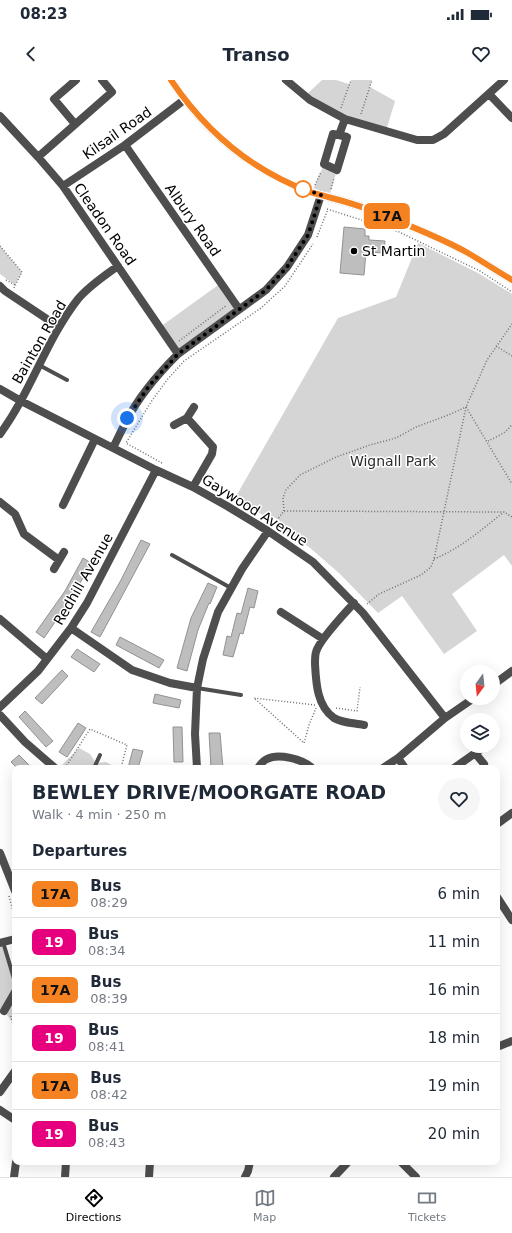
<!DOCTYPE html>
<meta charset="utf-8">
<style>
:root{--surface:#fff;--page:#f6f6f7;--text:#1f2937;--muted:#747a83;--line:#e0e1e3;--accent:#000}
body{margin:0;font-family:"DejaVu Sans",sans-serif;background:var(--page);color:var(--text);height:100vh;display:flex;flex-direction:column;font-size:15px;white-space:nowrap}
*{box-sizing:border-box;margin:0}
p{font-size:13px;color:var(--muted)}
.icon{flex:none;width:22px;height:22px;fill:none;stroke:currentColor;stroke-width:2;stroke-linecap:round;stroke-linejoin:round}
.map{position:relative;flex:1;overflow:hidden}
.drawer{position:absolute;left:12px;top:685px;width:488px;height:400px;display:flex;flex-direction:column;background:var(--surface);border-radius:8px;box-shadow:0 4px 16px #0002}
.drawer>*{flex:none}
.badge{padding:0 8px;border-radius:6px;font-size:14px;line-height:26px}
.needle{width:26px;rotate:195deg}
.controls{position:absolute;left:460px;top:585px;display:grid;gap:8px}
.controls a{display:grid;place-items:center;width:40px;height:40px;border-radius:50%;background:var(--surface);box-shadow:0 4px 16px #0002;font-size:20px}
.you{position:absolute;width:20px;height:20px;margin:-10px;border:3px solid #fff;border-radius:50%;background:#1a73e8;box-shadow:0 0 0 6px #1a73e833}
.map>.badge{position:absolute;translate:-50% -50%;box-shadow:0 0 0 2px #fff}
h2{padding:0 20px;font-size:15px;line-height:36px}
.round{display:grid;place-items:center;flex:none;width:42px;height:42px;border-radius:21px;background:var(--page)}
.summary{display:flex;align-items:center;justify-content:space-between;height:68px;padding:0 20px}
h1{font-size:19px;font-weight:600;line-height:30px}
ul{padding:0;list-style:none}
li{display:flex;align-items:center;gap:12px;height:48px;padding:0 20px;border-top:1px solid var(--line)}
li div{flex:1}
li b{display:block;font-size:15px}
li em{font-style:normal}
li .badge{min-width:44px;font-weight:700;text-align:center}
.status{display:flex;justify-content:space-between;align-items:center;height:28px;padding:0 20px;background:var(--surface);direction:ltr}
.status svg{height:11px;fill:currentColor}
header{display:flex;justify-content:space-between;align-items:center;height:52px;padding:0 20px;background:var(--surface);font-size:18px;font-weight:600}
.dock{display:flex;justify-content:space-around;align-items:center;height:56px;border-top:1px solid var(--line);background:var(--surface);font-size:11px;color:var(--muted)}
.dock a{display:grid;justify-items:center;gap:2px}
.dock .selected{color:var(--accent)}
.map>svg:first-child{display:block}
.green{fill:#d5d5d5}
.building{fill:#bebebe;stroke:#929292}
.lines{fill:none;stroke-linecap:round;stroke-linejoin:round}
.path{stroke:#707070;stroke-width:1.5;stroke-dasharray:1 2;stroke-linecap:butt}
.service{stroke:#4e4e4e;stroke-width:4}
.minor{stroke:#4e4e4e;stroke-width:8}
.tertiary{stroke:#4e4e4e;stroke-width:8}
.line-casing{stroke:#fff;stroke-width:9}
.line{stroke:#f58220;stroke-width:6}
.walk{stroke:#000;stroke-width:4;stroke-dasharray:0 7.2}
.stop-dot{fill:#fff;stroke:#f58220;stroke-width:2}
.poi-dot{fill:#000;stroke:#fff;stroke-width:1.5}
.labels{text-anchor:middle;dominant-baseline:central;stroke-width:3;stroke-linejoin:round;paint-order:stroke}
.street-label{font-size:14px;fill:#000;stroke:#fff}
.poi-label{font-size:14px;fill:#000;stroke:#fff;text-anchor:start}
.park-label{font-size:14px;fill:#2c2c2c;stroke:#fff}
</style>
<div class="status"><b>08:23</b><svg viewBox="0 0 49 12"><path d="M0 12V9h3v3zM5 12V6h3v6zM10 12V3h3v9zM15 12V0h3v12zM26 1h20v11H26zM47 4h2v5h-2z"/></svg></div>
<header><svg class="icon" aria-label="back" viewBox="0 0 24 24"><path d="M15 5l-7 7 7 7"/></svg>Transo<svg class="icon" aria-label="heart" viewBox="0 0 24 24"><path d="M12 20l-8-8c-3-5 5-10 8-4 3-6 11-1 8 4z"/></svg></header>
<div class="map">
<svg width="512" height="1097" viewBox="0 0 512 1097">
<rect width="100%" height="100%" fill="#fff"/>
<path class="green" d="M322,0H336L349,4L351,0H372L370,7L395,21L386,51L338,36L305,16Z
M324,84L337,90L329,117L312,112Z
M418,163L478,193L512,214V486L504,475L452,514L477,551L444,574L402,516L378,533L340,494L309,467L283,449C282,440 275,436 266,437L235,418L338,238L396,217Z
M0,166L22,192L15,205L0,194Z
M221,203L239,229L178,274L160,247Z
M79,668L90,674L96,683L106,682L118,688H59Z
M3,862L15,901V944C9,940 7,932 0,929V863Z"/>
<path class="building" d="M344,147L365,149V156H369V160L385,161L384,173L366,172L364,195L340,193Z
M141,460L150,464L100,557L91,552L121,500Z
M83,478L91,483L73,516L44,558L36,552L65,511Z
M208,503L217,507L210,524L209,523L198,550L187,591L177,588L191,538Z
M248,508L258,511L254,528L250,527L243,554L240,553L233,577L223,575L227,556L231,557L237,533L241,534Z
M120,557L164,580L159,588L116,565Z
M77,569L100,584L94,592L71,577Z
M62,590L68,596L42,624L35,618Z
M155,614L181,620L179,628L153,623Z
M25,631L53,661L46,667L19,637Z
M78,643L86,648L67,677L59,672Z
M173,647H182L183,682H174Z
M209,653H220L223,688H211Z
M133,669L143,671L138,688H128Z
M19,675L32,688H17L11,682Z"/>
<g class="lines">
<path class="path" d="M341,28L351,0
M361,34L372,0
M315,105L321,92
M331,109L334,98
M327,129L399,152L480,191L512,212
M317,157L328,129
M0,166L22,192L14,208
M6,200L15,205
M179,261L227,225
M496,266L512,276
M488,361C496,357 507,353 512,344
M162,383L126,363L151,322L167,300L184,281L261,228L285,206L313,164
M284,431L283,418L286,410L300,395L336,377L370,365L396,358L416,347L451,334L466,327L512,404
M273,445L284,431L497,432H504L512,437
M434,479C461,468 481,450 504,432
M367,524L379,514L421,495L431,487L434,479L466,327L487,280L512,244
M315,625L254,618L304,663L309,645L316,628
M336,628L357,631L360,607
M65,688L90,649L127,665L121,688
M9,816L15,839
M11,936L12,942L15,944"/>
<path class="service" d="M39,285L67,300
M172,475L231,508
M197,608L241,615
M94,688L100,675
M3,862L15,902"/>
<path class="minor" d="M286,0L310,20L345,39L417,60H433L444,54L504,0
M489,14L512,38
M0,36L38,77L63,106L178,274
M75,44L54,19L76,0
M339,55L333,54L324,84L337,90L347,57L339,55L345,39
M125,65L239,229
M38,77L112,12L102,0
M63,106L125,65L184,20
M0,206L5,211L59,247
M0,309L21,321L156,390L193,407L227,426L268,451L313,482L363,533L445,638
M187,338L213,367L212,374L193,407
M174,345L187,338L194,327
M0,354C31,312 46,260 78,219C89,206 104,196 118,186
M113,368C118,358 122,349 127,340C139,316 159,293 178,274L266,210L287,187L308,155L321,115
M0,422L15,434L24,454L59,480
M63,425L95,359
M54,489L64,472
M354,523C345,533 319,560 316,572C315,575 315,580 315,584C316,603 317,626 334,638C342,643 355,643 364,645
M281,532L323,559
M0,539L47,579
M71,548L132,590L170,603L197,608
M493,605L512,591
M0,627L38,591L71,548L87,523L156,390
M0,635L25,662L55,688
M475,673L484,684
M398,678L405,688
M197,688L195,654L197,608L203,579L218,532L242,489L268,451
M258,688C260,685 264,680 267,679C278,673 303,679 312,688
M383,688L398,678L445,638L474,618
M454,688L484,667
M497,744L512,733
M0,773L15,811
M497,817L512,840
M0,863L15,859
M4,931L15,912
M497,967L512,961
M0,1012L15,991
M0,1030L15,1040
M401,1082L416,1097
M14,1097L16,1082
M65,1097L66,1082
M149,1097L150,1082
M245,1097L248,1091L250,1082
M334,1097L348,1082"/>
<path class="tertiary" d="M171,0C206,53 251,90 310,112C316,114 322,115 328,117C348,122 369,129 388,137C415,148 443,159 468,173C483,182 497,191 512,200"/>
</g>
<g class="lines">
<defs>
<path id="line" d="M171,0C206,52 251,90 310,112C316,114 322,115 328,117C348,122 369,129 388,137C415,148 443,159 468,173C483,182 497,191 512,200"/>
</defs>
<use href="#line" class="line-casing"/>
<use href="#line" class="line"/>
<path class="walk" d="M127,338L149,306L178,274L266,210L287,187L308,155L321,115L302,108L303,109"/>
</g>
<circle class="stop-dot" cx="303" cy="109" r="8"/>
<circle class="poi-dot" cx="354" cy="171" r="4"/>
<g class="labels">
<g class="street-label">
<text transform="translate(117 53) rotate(-35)">Kilsail Road</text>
<text transform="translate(193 140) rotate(55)">Albury Road</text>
<text transform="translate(105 144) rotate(55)">Cleadon Road</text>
<text transform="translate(39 262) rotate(-60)">Bainton Road</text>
<text transform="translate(255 430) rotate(32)">Gaywood Avenue</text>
<text transform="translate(83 499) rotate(-60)">Redhill Avenue</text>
</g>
<g class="poi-label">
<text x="362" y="171">St Martin</text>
</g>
<g class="park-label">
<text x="393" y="381">Wignall Park</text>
</g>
</g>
</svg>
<div class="controls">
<a><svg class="needle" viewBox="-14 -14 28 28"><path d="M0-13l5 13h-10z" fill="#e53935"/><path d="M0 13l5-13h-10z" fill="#747a83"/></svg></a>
<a><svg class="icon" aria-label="layers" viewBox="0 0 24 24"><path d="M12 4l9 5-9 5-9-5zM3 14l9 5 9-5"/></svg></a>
</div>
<div class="you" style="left:127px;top:338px"></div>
<b class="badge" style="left:387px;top:136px;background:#f58220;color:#111">17A</b>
<section class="drawer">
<div class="summary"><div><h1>BEWLEY DRIVE/MOORGATE ROAD</h1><p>Walk · 4 min · 250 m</p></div><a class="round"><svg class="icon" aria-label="heart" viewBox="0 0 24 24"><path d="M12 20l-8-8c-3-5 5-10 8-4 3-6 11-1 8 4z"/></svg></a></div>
<h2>Departures</h2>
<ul>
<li><span class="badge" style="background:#f58220;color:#111">17A</span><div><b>Bus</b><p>08:29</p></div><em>6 min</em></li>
<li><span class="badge" style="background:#e6007e;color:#fff">19</span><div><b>Bus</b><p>08:34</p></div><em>11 min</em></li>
<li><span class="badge" style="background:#f58220;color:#111">17A</span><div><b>Bus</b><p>08:39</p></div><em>16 min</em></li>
<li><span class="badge" style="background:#e6007e;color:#fff">19</span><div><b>Bus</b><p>08:41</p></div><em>18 min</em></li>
<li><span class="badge" style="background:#f58220;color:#111">17A</span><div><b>Bus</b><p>08:42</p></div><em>19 min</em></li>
<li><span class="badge" style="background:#e6007e;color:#fff">19</span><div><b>Bus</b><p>08:43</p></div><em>20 min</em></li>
</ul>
</section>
</div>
<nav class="dock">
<a class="selected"><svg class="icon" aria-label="directions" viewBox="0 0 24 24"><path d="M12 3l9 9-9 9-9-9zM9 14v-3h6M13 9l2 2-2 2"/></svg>Directions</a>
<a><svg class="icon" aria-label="map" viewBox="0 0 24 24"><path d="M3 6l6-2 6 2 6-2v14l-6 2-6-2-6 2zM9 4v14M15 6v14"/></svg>Map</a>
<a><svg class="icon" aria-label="tickets" viewBox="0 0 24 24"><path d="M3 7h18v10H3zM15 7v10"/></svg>Tickets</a>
</nav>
